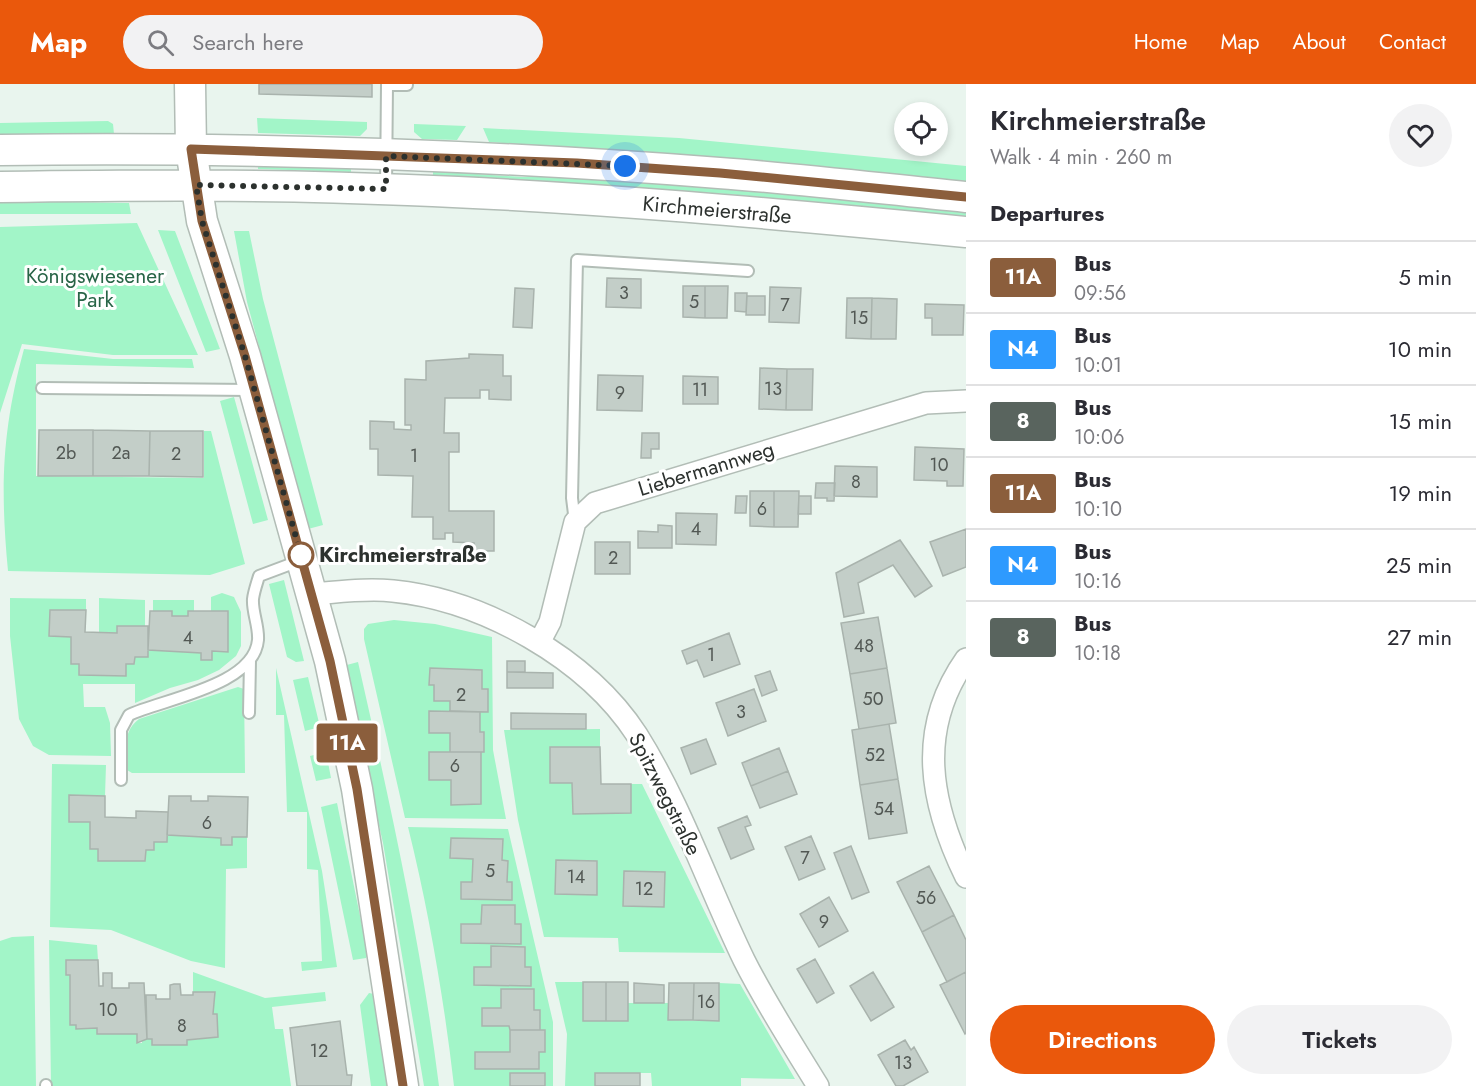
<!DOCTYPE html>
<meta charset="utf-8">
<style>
:root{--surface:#fff;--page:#f2f2f3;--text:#2b2b33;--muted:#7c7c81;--line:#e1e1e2;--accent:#ea580c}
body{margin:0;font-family:Jost,sans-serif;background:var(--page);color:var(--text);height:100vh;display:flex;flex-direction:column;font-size:22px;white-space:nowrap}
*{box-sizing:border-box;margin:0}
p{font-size:20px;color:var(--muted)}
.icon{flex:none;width:33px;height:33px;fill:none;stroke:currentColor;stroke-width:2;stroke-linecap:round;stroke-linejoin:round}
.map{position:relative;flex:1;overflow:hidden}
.panel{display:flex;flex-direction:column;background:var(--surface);width:510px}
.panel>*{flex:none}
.badge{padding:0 12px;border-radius:4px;font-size:21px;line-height:39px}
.buttons{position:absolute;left:894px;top:18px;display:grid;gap:12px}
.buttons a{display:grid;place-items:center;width:54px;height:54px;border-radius:50%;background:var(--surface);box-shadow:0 3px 9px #0003;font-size:30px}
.you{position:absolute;width:30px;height:30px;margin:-15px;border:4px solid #fff;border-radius:50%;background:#1a73e8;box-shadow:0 0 0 9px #1a73e833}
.map>.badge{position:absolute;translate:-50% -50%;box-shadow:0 0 0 3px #fff}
h2{padding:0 24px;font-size:22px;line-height:54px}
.round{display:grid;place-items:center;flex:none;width:63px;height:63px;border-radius:32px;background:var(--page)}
.head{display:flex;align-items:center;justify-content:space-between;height:102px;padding:0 24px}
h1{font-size:28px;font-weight:600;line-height:45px}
.button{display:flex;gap:12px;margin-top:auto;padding:12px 24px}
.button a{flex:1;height:69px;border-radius:36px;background:var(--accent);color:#fff;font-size:24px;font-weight:600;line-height:69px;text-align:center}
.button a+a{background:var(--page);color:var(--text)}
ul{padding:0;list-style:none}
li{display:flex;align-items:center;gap:18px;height:72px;padding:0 24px;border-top:2px solid var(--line)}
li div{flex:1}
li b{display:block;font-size:22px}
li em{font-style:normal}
li .badge{min-width:66px;font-weight:700;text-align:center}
header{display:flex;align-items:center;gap:36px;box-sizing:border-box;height:84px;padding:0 30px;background:var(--accent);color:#fff}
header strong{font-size:28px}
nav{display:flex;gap:33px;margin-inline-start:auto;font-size:21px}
.search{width:420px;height:54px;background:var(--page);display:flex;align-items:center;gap:15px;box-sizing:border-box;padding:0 21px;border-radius:33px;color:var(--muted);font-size:22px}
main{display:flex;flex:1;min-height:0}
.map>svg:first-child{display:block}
.green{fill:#a2f5c8}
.building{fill:#c3cec8;stroke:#a9b3ad;stroke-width:1.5}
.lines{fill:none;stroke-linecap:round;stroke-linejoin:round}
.lane-casing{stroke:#b2bdb6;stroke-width:14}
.street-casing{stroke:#b2bdb6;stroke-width:24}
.secondary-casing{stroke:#b2bdb6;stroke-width:33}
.lane{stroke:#fff;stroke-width:10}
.street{stroke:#fff;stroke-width:21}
.secondary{stroke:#fff;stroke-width:30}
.line-casing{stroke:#fff;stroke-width:14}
.line{stroke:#8b5e3c;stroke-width:9}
.walk{stroke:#2c312e;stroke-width:6;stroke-dasharray:0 10.8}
.stop-dot{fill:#fff;stroke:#8b5e3c;stroke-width:3}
.labels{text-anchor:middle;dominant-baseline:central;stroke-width:6;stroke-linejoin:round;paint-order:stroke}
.number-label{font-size:18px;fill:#525854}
.street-label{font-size:21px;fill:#2c312e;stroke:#fff}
.park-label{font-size:21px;fill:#286547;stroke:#fff}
.stop-label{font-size:21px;font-weight:bold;fill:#2c312e;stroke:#fff;text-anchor:start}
</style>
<header>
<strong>Map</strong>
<div class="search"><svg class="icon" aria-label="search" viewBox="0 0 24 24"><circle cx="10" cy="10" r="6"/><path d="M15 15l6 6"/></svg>Search here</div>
<nav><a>Home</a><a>Map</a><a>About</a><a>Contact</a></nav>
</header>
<main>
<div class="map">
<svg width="966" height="1002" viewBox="0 0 966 1002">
<rect width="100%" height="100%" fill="#e9f5ee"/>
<path class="green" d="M257,34L367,38V45L360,52L258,49Z
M108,37L113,40L114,50L0,53V39Z
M414,40L466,42L457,56L422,55L414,48Z
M483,44L679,54L966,82V98L778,79L489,58Z
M258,81L351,84V88L258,85Z
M433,87L523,93L581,88L966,123V133L727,110L433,91Z
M0,117L129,119L131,130H0Z
M137,139L198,271H113L22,260L0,329V143Z
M158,146L175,147L220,265L206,268Z
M234,147H249L263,215L323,441L308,445L247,218Z
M24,265L113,275H192L194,284L36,280V392L204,394V347H211L245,480L210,491L8,487C0,403 2,346 24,265Z
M234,313L268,436L253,440L220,317Z
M284,496L304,577L296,578L287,573L269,500Z
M222,509L234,513L241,528V562L236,572L219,586L198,596L170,604L135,619V600H83L84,623H105L110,639L111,672L49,671L33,662L19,635L10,552V514L86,515V526H50L49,552L71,553V579L79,580V591L126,592V580H134L135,573L148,566L201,569L202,576H212V567L228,568V528L211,527V513Z
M99,514L145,516V542H117V549L99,548Z
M153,516H194V527H188V532H172L171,527H153Z
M394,536L435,540L492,553L493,666L506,735L405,734L364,555V545L368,540Z
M358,578C390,719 421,859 439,1002H424L383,759L343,582Z
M276,584L322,787L337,883L302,887L301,878L322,877L318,786L307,785V728H287L284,631H276Z
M308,593L320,643L305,647L293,596Z
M238,603L244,605L245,689H132L127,686C126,666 122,648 139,635Z
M600,645V663L550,664V699H572L573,730L631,729V700H642L725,869L619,868L618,854L544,853L518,736L504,646Z
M326,668L331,694L316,697L310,672Z
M52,680L106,681L105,712H69V737L90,738V765H98V777H145L146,766H154V758H167V751L221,754V761H231L232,753H247V784L226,785L225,884L191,877L111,846L50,843Z
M337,719L368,871L366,874L353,876L321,723Z
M408,743L508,745L553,938V1002H454C444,915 429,828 408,743Z
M34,852L36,1002H0V857L12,853Z
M49,856L97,861L98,876H66V891H70V941H76V945L97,944L98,950H137L138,959H142V955H152V960L218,953L217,931L213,930L215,908H193V888L265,914L325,908L326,917L272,923L275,945H283L291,1002H51Z
M555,898H583V937H628V919H669V936L718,937L719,899L740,900L795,995L741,994V1002H652L651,989H595V1002H565L567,950Z
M369,909L374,910L387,1002H371L360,921Z"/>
<path class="building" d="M259,0H372V13L259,10Z
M607,194L641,195V224L606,223Z
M683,202H705V234L683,233Z
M705,202H728L727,234H705Z
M770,203L801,204L799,239L769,238Z
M515,204L534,205L532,244L513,243Z
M735,209H747L746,228L735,227Z
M747,212H765V231H746Z
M847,214H872L871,255L846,254Z
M872,214L897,215L896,255H871Z
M925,220L964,221L963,251H932V234H925Z
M469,270L503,271V292H511V316L489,315V306H480V314H445L444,349H459V368H449V427H494V467H474V459L453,458V449H445V455H433V433H412L413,392L378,391V365H370V337L394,338V345L411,346V341H405V295L426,296V277L469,274Z
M760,284L787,285L786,326L759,325Z
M787,285H813L812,326H786Z
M598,291L643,292L642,327L597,326Z
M683,292L718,293V320H683Z
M39,346H93V392H38Z
M93,346L150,347L149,392H93Z
M150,347H203V393L149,392Z
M642,349H659V365H651V374H641Z
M915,363L964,365L963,402H947V397L914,396Z
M835,382L877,383V413L834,412Z
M816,399H835L834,417H827V414H815Z
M750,407H774V443L750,442Z
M774,407H799L798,443H774Z
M736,412H747L746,429H735Z
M799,412H811V430H798Z
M676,429L717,430L716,461L676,460Z
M658,441L672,442V464H638V447L658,448Z
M966,445V483L943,492L930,458Z
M900,456L932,502L915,513L893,481L858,499L864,529L844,533L836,489Z
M595,458H630V490H595Z
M50,526H86L85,548L117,549V542H148V573H135L134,580H126V592L79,591V580H71V553L49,552Z
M150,527H172V532H188V527H228V568L212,567V576H201V569L148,566Z
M878,533L887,584L850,590L841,539Z
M729,549L740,580L704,593L697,576L687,580L682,567Z
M507,577H525V588H507Z
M430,584L482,586V605H488V628L450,627V617H434V601H429Z
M887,584L896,639L859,645L850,590Z
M770,587L777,606L762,612L755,592Z
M507,588L553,589V604H507Z
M754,605L766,637L728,652L716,619Z
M429,627L480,628V648H484V668H450V649H429Z
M511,629L586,630V645H511Z
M889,640L898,695L860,701L852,646Z
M706,655L716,680L691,690L681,664Z
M550,663H600L601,700H631V729L573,730L572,699H550Z
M779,664L788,687L751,702L742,679Z
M429,668H481V720L451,721V696H429Z
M788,687L797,710L760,724L751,702Z
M898,695L907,749L869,755L860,701Z
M69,711L105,712V733L136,734V727L168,728L167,758H154V766H146L145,777H98V765H90V738H69Z
M169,712H191V717H208V712L248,713L247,753H232V761H221V754L167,751Z
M747,732L751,741L745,743L754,765L731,775L718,744Z
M811,752L825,785L799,796L785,763Z
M451,754L503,755L502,776L508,777L507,798H512V816L461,815V798H472L473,775L450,774Z
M851,762L869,808L852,815L834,769Z
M556,776L597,777V811L555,810Z
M929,782L954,831L922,848L897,798Z
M624,787L665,788L664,823L623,822Z
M829,813L848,847L819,863L800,830Z
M482,821H515V840H521V860L461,859V840H481Z
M954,831L966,856V888L947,898L922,848Z
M491,862L525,863V883H531V902L474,901V883H491Z
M815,875L834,909L817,919L797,885Z
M66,876H98L99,902H103V889H112V904H129V899H144L147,955L137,959V950H97V944L76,945V941H70V891H66Z
M873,888L894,923L871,937L850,902Z
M966,888V949L965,950L940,901Z
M583,898H606V937H583Z
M606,898H628V937H606Z
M634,899L664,901V919H634Z
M669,899H694L693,936H668Z
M694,899H719V937L693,936Z
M174,900H180L181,911H193V908H215L213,930H217L218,953L187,956V961H152V955H147L146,911H156V915H170V901Z
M501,905H534V926H540V946H510L509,942H482V924H501Z
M340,937L347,991H352L351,1002H297L290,944Z
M510,946H545V968H539V985H475V968H510Z
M905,956L911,966L914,963L928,988L903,1002H896L878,971Z
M510,989H545V1002H510Z
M595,989H640V1002H595Z"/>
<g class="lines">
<defs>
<path id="lane" d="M386,105L387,1H407
M42,304L251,306
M575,438L572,414L577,176L748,187
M249,629L250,577
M121,696V646L129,631C163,615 254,602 258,556C259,542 252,528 253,515C254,507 257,499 259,492L299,477
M46,1001V1002"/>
<path id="street" d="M312,510C339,508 366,504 393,507C483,516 587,574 637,651C681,721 708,802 744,876C766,920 793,961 818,1002
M539,559L550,538L575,438L595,419L926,319L966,317
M966,575C916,646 930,719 966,793"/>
<path id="secondary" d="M190,0L191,65L202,137L245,272L330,577L357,705L403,1002
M0,66C239,63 480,70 719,89C802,95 884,105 966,113
M0,103C136,101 272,100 408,106C595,113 780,130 966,148"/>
</defs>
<use href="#lane" class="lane-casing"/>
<use href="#street" class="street-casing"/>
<use href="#secondary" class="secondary-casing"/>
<use href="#lane" class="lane"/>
<use href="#street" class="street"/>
<use href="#secondary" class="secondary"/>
</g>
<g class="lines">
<defs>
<path id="line" d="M403,1002L357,705L330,577L245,272L202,137L191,65L577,79L720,89L966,113"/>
</defs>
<use href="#line" class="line-casing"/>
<use href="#line" class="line"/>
<path class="walk" d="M301,471L245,272L202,137L196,101L386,105V72L625,82"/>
</g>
<circle class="stop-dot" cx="301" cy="471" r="12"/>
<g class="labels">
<g class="number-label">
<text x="624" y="209">3</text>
<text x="694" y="218">5</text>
<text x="785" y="221">7</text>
<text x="859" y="234">15</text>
<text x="773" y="305">13</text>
<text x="700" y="306">11</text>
<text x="620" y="309">9</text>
<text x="66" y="369">2b</text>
<text x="121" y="369">2a</text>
<text x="176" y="370">2</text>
<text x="414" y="372">1</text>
<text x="939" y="381">10</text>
<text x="856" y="398">8</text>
<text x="762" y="425">6</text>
<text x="696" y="445">4</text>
<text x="613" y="474">2</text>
<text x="188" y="554">4</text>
<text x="864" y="562">48</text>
<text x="711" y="571">1</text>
<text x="461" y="611">2</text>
<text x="873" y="615">50</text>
<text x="741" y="628">3</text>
<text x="875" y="671">52</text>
<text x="455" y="682">6</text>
<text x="884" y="725">54</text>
<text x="207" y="739">6</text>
<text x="805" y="774">7</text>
<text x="490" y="787">5</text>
<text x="576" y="793">14</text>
<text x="644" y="805">12</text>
<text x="926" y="814">56</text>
<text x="824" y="838">9</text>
<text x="706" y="918">16</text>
<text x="108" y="926">10</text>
<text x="182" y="942">8</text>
<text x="319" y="967">12</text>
<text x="903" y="979">13</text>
</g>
<g class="street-label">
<text transform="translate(717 126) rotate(5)">Kirchmeierstraße</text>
<text transform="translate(706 385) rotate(-17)">Liebermannweg</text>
<text transform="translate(665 710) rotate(63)">Spitzwegstraße</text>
</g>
<g class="park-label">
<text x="95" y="192">Königswiesener<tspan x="95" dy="24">Park</tspan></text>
</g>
<g class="stop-label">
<text x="319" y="471">Kirchmeierstraße</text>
</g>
</g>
</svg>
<div class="buttons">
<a><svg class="icon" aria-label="locate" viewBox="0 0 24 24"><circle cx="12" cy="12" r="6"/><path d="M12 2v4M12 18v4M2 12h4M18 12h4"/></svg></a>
</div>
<div class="you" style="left:625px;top:82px"></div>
<b class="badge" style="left:347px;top:659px;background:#8b5e3c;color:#fff">11A</b>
</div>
<section class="panel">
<div class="head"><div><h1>Kirchmeierstraße</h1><p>Walk · 4 min · 260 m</p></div><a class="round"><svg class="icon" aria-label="heart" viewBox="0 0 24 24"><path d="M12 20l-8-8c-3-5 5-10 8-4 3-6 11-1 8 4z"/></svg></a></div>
<h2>Departures</h2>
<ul>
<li><span class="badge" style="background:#8b5e3c;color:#fff">11A</span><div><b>Bus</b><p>09:56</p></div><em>5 min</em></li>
<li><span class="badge" style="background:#2e9afe;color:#fff">N4</span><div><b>Bus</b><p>10:01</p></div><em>10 min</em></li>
<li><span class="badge" style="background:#59645e;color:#fff">8</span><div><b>Bus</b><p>10:06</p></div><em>15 min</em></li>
<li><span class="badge" style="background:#8b5e3c;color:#fff">11A</span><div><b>Bus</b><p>10:10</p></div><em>19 min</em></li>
<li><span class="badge" style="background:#2e9afe;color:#fff">N4</span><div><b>Bus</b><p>10:16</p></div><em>25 min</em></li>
<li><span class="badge" style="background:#59645e;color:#fff">8</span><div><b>Bus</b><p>10:18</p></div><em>27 min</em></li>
</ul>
<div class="button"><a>Directions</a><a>Tickets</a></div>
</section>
</main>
